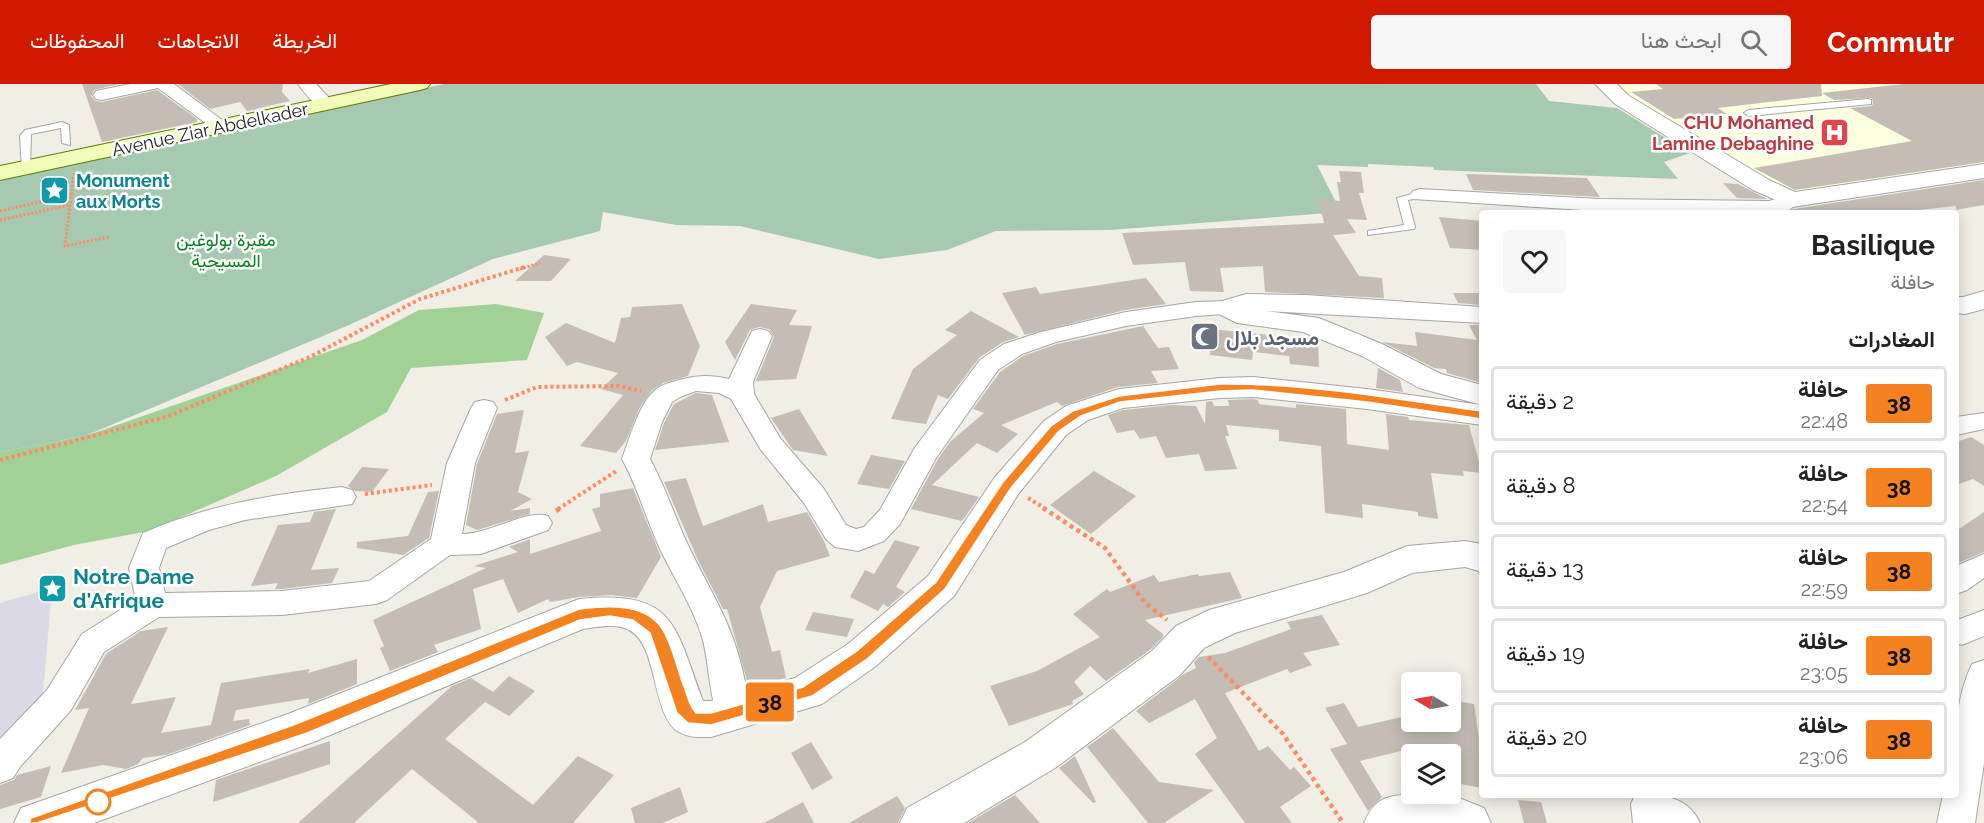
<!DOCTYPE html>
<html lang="ar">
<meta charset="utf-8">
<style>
:root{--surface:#fff;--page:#f6f6f6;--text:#222;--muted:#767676;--line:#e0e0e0;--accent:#cf1a00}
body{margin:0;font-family:Raleway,Vazirmatn,sans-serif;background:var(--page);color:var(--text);direction:rtl;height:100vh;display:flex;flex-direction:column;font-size:22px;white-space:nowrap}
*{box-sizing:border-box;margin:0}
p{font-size:20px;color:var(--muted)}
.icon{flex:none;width:33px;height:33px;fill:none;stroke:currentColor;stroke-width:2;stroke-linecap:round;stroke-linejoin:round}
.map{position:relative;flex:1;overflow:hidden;direction:ltr}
.sheet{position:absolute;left:1479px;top:126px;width:480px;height:588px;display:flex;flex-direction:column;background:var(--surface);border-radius:6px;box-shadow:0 3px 15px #0003;direction:rtl}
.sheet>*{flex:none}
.badge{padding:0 12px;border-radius:4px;font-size:21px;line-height:39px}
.needle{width:39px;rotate:280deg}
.fabs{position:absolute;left:1401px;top:588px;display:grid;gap:12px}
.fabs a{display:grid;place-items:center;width:60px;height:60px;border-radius:6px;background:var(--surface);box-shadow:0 3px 15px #0003;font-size:30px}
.map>.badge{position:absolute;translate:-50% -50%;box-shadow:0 0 0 3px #fff}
h2{padding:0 24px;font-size:22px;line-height:54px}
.round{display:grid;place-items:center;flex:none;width:63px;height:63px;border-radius:6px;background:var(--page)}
.headline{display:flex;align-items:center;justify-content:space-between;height:102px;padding:0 24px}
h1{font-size:28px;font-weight:700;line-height:45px}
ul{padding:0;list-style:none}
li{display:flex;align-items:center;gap:18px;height:75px;margin:0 12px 9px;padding:0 12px;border:3px solid var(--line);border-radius:6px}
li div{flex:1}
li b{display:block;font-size:22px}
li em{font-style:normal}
li .badge{min-width:66px;font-weight:700;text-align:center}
header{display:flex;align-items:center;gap:36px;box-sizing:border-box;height:84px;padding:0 30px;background:var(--accent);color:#fff}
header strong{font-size:28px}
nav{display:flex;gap:33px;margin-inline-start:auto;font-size:21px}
.search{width:420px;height:54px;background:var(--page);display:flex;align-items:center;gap:15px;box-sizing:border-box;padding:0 21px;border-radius:6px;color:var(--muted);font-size:22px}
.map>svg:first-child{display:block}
.education{fill:#fbffe0}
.forest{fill:#a2d198}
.cemetery{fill:#a5cab0}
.plaza{fill:#dbd9e6}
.building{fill:#c5bdb4}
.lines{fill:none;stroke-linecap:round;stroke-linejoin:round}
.service-casing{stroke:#a6a6a6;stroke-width:2}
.minor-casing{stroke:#a6a6a6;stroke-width:2}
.tertiary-casing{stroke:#a6a6a6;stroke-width:2}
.secondary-casing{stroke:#5f7c01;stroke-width:2}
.path-far2{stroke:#ff8a68;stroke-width:3;stroke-dasharray:2 2;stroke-linecap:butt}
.path-far1{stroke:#ff8a68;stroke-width:4;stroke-dasharray:3 3;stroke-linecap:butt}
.path{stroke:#ff8a68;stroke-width:4.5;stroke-dasharray:4 4;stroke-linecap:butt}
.service{fill:#fff;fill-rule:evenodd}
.minor{fill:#fff;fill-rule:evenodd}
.tertiary{fill:#fff;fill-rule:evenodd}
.secondary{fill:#f0fcb8;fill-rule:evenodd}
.line{fill:#f58220;stroke:#fff;stroke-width:1.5}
.stop-dot{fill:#fff;stroke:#f58220;stroke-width:3}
.labels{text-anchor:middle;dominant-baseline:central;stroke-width:5;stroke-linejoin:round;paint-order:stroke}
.far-health-label{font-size:18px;font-weight:bold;fill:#be3a42;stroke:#fff;text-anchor:end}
.far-street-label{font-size:18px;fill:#1f1f1f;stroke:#fff}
.far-culture-label{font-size:18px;font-weight:bold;fill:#0d838f;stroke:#fff;text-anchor:start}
.far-park-label{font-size:18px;fill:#078321;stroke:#fff}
.worship-label{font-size:21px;font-weight:bold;fill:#5b616d;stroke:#fff;text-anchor:start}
.culture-label{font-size:21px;font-weight:bold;fill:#0d838f;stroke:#fff;text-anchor:start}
</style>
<header>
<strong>Commutr</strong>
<div class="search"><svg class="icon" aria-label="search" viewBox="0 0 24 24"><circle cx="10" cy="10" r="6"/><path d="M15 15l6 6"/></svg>ابحث هنا</div>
<nav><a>الخريطة</a><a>الاتجاهات</a><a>المحفوظات</a></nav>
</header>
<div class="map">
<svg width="1984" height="739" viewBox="0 0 1984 739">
<rect width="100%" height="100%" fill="#f0eee5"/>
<path class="education" d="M1616,0H1984V81L1789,110L1630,14Z"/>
<path class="forest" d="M496,220L544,229L527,276L411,284L387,328L276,392L149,447L74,461L0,481V368L85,352L362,256L419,226Z"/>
<path class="cemetery" d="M444,0H1536L1549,17L1617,24L1690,69L1664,78L1678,95L1434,86L1433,83L1368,80V83L1317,81L1341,128L1110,146L996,147L947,166L879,175L740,142L676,141L603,128L600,147L493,175L349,241L85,352L0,368V94Z"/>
<path class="plaza" d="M52,504L42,621L0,655V519Z"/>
<path class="building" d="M82,0H119L94,6L91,12L96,17L102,18L157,6L197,35V38L102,58Z
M178,0H283L282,8L290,17L247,27L240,18L210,25Z
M1656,0H1821L1822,12L1718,24L1727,30L1674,35L1631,8L1663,5Z
M1903,0H1984V78L1795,106L1754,84L1912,57L1850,24L1871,22L1873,20L1872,14L1834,16L1822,9Z
M1339,87L1361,88L1364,109H1359L1367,136L1347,135L1356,149L1333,151L1359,192L1382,194L1384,214L1265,208L1263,182L1220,184L1224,208L1190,207L1185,178L1133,181L1122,149L1324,139L1318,115L1340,117L1337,98H1341Z
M1466,90L1587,94L1600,113L1473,106Z
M1984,96V121L1956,126V122L1888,129H1784L1794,125Z
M1723,99L1738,100L1767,115L1737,114Z
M1439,133L1482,137V166L1450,164Z
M544,171L571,175L551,197H515Z
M1146,194L1166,220L1125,226L1025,251L1002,209L1036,203L1040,210Z
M1453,209H1482V221L1458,219Z
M682,220L700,262L688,292L663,299L652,306L640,323L626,357L616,369L580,362L623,311L601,305L618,289L577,278L567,282L545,253L566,239L615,259L621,234L630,233L632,223Z
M751,220L797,226L789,241L812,242L796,295L756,297L774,253L769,245L759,243L750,246L735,276L725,258Z
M971,227L1019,253L1003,258L979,274L948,315L938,311L926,340L891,335L913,285L957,251L945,246Z
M1469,241H1482V299L1447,289L1446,285L1434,284L1382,258L1417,262L1415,248L1477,256Z
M1143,242L1158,264L1169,263L1179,285L1151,287L1158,299L1118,303L1062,322L1057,318L1001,341L1018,350L997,369L977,359L932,401L979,413L962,437L911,425L938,375L951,357L984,329L973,325L1000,288L1023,272L1057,260Z
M1211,245L1317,256L1318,257L1319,283L1290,280L1289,272L1253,268L1252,276L1210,271Z
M1378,284L1400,296L1403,308L1376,304Z
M696,309L712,311L729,358L655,366L664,339L674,320Z
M1253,315L1258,316L1259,320L1296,324V320L1346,325L1347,360L1389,366L1386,330L1408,333L1409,336L1469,341L1482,389L1463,387L1464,392L1431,389L1438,435L1418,432V428L1362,420L1363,434L1325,429L1321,362L1279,357V346L1226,341L1229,352H1225L1237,385L1205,387L1199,370L1166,374L1156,352L1140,355L1134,346L1117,349L1108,331L1123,326L1171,321L1196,322L1205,340L1206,318L1212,317L1214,322H1229L1228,316Z
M799,325L828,372L793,366L771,334Z
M524,326L515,369L529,367L518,408L532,415L510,427L530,424V430L477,446L466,441L477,380L497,330Z
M1971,353L1984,361V402L1973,395L1956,401V358Z
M871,371L905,377L889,405L857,400Z
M362,383L389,385L372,408L355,407L348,402Z
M1094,387L1136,412L1091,450L1050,421Z
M686,394L703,442L763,420L768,438L807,428L824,457L830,472L777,487L760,523L772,568L780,566L786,594L749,604L727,525H723L698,476L664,398Z
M633,404L661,473L637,514L611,511L579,513L550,518L548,515L518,529L503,495L473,505L481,545L434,561L438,568L390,587L380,564L384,562L373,536L486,484L474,482L518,468L509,463L530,455V470L601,447L592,425L600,423V410Z
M439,407L429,454L403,471L357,464V458L408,452L428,408Z
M336,425L311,486L339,484L332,499L282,505H275L278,499L251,502L278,441L310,438L314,428Z
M1984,428V468L1956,480V447Z
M895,456L920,463L896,503L905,508L888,523L883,520L878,527L850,513L865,486L874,490Z
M1230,488L1242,514L1145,536L1163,550V553L1151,565L1106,597L1090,582L1074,598L1084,610L1072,617L1073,620L1009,642L990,602L1037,587L1100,553L1073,530L1107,505L1110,508L1154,491L1159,498L1198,490L1199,492Z
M813,528L854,535L847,553L805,546Z
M1322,531L1340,561L1303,569L1312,581L1290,589L1287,585L1225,609L1259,667L1268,662L1290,686L1294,683L1311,702L1280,723L1292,739H1245L1195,670L1217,654L1195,615L1149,639L1136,627L1184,590L1196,584L1194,578L1199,573L1225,569L1291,545L1287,538Z
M168,543L131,620L176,613L161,649L211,641L221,599L310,585L308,589L357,575V600L308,620L309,614L236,626L233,637L249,635L250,641L166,671L143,674L138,680L126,685L103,681L61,689L89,624L75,626L106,570L141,547Z
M509,592L535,607L509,632L485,618L445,655L533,721L578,672L614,691L573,739H479L412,685L354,739H298L452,602L471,594L493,608Z
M1450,616L1474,620L1482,674V704L1450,698V670H1406L1405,666L1360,677L1382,713L1368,727L1330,665L1347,660L1325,624L1344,619L1358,643L1406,632L1411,642L1442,647L1441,638H1450Z
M1113,644L1159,698L1214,706L1164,739H1148L1087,663Z
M330,657V680L213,718L216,696Z
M811,658L833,694L812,706L791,669Z
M1075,672L1096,718L1093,719L1059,684Z
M51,682L41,713L0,725V701L14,696L17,691Z
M680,703L688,728L663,739H635L631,724Z
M1015,711L1040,739H968Z
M897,712L905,724L898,739H849Z
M1518,716L1541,718L1547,739H1524Z
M803,718L814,739H764Z"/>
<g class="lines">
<defs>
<path id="service" d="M1868,15L1871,16V20L1748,32L1744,29L1748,26Z
M62,38L69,41L70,61L62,59L61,44L31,50L30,84L22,86L20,52L25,46Z
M1420,108L1424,109V113L1408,116L1415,143L1414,145L1368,151V147L1404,141L1397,114Z"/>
<path id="minor" d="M130,0H174L230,42L227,46H215L158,4L102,16L96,15L93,11L96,7Z
M298,0H316L335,20L332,24C318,27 306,11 298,0Z
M1420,105L1599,115L1769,117L1792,110L1799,112L1802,116L1789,126L1770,129L1599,127L1413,115L1410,111L1413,107Z
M1229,217L1237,219L1240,224L1237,229L1196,232L1126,242L1056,258L1022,270L998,286L936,374L900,440L884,457L858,467L835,463L826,455L804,419L761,366L731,315L719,309L696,307L680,313L672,318L662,338L650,375C665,402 674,431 687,459C711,510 734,540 745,598C748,613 752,625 745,638L733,642L721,638C708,613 710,580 702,553C692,521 674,494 660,465C646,435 638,404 622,375C630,354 640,313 661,302C667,299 676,297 683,295C700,291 712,291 729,295L752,247L760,245L768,247L772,252L753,298L754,310L780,354L824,405L846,441L856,445L864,443L880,426L914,365L980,276L1004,260L1041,248L1126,228L1196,218Z
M484,316L493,318L497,324L475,379L462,450C490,450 527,425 548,432L552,439L548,446L481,470L450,471L387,516L376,520L282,531L159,533L104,568L71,626L20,683L13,694L0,699V655L47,606L82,550L136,516L129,484L143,449C207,421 273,410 342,403L352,406L356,413L352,420L245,436L209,446L166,464L159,484L165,509L282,507L369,497L431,455L447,379L471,324L475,318Z
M1984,329V345L1956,351V333Z
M1984,470V494L1967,506L1956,510V482Z
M1984,526V552L1962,561L1956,559V533L1960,535Z
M1984,576V679L1975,739H1937L1943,711H1956C1956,667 1952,621 1972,580Z
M1635,711C1662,711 1687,711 1700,739H1633L1631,720Z"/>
<path id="tertiary" d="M1595,0H1617L1629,12L1769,96L1795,108L1984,80V94L1792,123L1753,106L1615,20Z
M1984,207V225L1965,230L1956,229V213H1963Z
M1246,210L1306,211L1482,223V239L1267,227L1319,234L1382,260L1441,290L1482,301V321L1419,304L1362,272L1303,248L1237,239L1219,230L1215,224L1219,218Z
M1253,293L1367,305L1482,321V341L1367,325L1253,313L1220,314L1123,324L1088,336L1066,351L1019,409L954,512L876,582L822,620L711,653C700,653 689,654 679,648C651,632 659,561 629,546C617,539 597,543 583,545L316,657L94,739H14L21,724L288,630L579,515C675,506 674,539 703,617H711L795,594L848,560L928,492L995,393L1044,337L1066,322L1119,305L1220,294Z
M1465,457L1482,460V488L1465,483L1412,489L1367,509L1235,549L1204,564L1180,591L1055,684L964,739H900L907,724L1025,658L1152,567L1176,542L1209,526L1344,488L1407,462Z
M1415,710H1449L1484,724L1491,739H1364C1376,712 1387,712 1415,710Z"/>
<path id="secondary" d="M391,0H430L427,4L420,6L0,96V82Z"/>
</defs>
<use href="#service" class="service-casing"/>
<use href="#minor" class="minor-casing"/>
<use href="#tertiary" class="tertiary-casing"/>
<use href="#secondary" class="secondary-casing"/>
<path class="path-far2" d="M74,89L65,162L109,153
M0,127L71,111
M0,136L70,121
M520,185L540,179"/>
<path class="path-far1" d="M505,316L537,303L619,302L641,307
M0,376L166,333L310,273L420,215L525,183
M365,410L432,401
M1028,414L1046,425
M558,425L618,386"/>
<path class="path" d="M1043,424L1105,464L1145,519L1167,536
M556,427L561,424
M1208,573L1283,650L1343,739"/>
<use href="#service" class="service"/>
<use href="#minor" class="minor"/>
<use href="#tertiary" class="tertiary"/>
<use href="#secondary" class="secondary"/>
</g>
<path class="line" d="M1220,300C1307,299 1396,315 1482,327L1488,331L1482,335L1367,318L1253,306L1220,307L1120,318L1081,332L1059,347L1011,404L945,505L867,575L812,612L711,641L688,639L677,629L650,549L633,536L610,532L580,536L307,649L37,739H29L31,734L37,732L296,640L579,525C605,522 643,518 661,543C671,556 677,584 683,600C688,611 688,620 696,629H711L803,603L857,567L936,498L1003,398L1051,342L1073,327L1119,312Z"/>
<defs>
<symbol id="hospital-square" viewBox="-11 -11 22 22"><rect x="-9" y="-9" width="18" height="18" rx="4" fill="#e0444e" stroke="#fff"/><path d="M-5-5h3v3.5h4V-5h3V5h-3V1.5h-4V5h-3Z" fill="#fff"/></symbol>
<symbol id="sight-square" viewBox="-11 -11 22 22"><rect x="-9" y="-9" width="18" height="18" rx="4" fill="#0f9aa8" stroke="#fff"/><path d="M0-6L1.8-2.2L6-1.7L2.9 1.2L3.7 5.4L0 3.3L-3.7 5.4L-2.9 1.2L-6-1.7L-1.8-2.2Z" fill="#fff"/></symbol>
<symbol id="mosque-square" viewBox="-11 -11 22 22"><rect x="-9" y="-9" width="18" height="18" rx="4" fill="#6b7280" stroke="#fff"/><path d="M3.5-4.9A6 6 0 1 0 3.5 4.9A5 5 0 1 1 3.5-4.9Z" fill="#fff"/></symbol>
</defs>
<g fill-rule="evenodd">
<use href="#hospital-square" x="1818" y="32" width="33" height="33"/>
<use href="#sight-square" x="38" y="90" width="33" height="33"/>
<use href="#mosque-square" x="1188" y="236" width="33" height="33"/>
<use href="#sight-square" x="36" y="488" width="33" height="33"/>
</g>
<circle class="stop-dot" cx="98" cy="718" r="12"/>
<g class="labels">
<g class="far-health-label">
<text x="1814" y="38">CHU Mohamed<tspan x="1814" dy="21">Lamine Debaghine</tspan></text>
</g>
<g class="far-street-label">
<text transform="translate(210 45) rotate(-12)">Avenue Ziar Abdelkader</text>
</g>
<g class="far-culture-label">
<text x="76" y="96">Monument<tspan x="76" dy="21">aux Morts</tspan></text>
</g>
<g class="far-park-label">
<text x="226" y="155">مقبرة بولوغين<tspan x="226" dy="21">المسيحية</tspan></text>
</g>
<g class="worship-label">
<text x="1226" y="253">مسجد بلال</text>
</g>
<g class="culture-label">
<text x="73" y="492">Notre Dame<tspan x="73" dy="24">d'Afrique</tspan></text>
</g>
</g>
</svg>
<div class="fabs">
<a><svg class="needle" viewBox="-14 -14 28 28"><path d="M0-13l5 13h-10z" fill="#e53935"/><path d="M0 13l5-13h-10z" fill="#767676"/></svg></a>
<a><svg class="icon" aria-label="layers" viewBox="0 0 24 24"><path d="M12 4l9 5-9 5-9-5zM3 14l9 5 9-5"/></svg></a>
</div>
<b class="badge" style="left:770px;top:618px;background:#f58220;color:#111">38</b>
<section class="sheet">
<div class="headline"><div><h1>Basilique</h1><p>حافلة</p></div><a class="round"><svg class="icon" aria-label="heart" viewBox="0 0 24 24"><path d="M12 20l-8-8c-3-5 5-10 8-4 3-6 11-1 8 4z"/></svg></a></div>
<h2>المغادرات</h2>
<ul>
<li><span class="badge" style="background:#f58220;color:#111">38</span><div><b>حافلة</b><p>22:48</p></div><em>2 دقيقة</em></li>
<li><span class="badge" style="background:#f58220;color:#111">38</span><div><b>حافلة</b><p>22:54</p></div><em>8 دقيقة</em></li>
<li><span class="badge" style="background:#f58220;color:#111">38</span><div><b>حافلة</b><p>22:59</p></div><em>13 دقيقة</em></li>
<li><span class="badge" style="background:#f58220;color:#111">38</span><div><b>حافلة</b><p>23:05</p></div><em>19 دقيقة</em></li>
<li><span class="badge" style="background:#f58220;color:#111">38</span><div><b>حافلة</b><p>23:06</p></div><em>20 دقيقة</em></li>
</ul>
</section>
</div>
